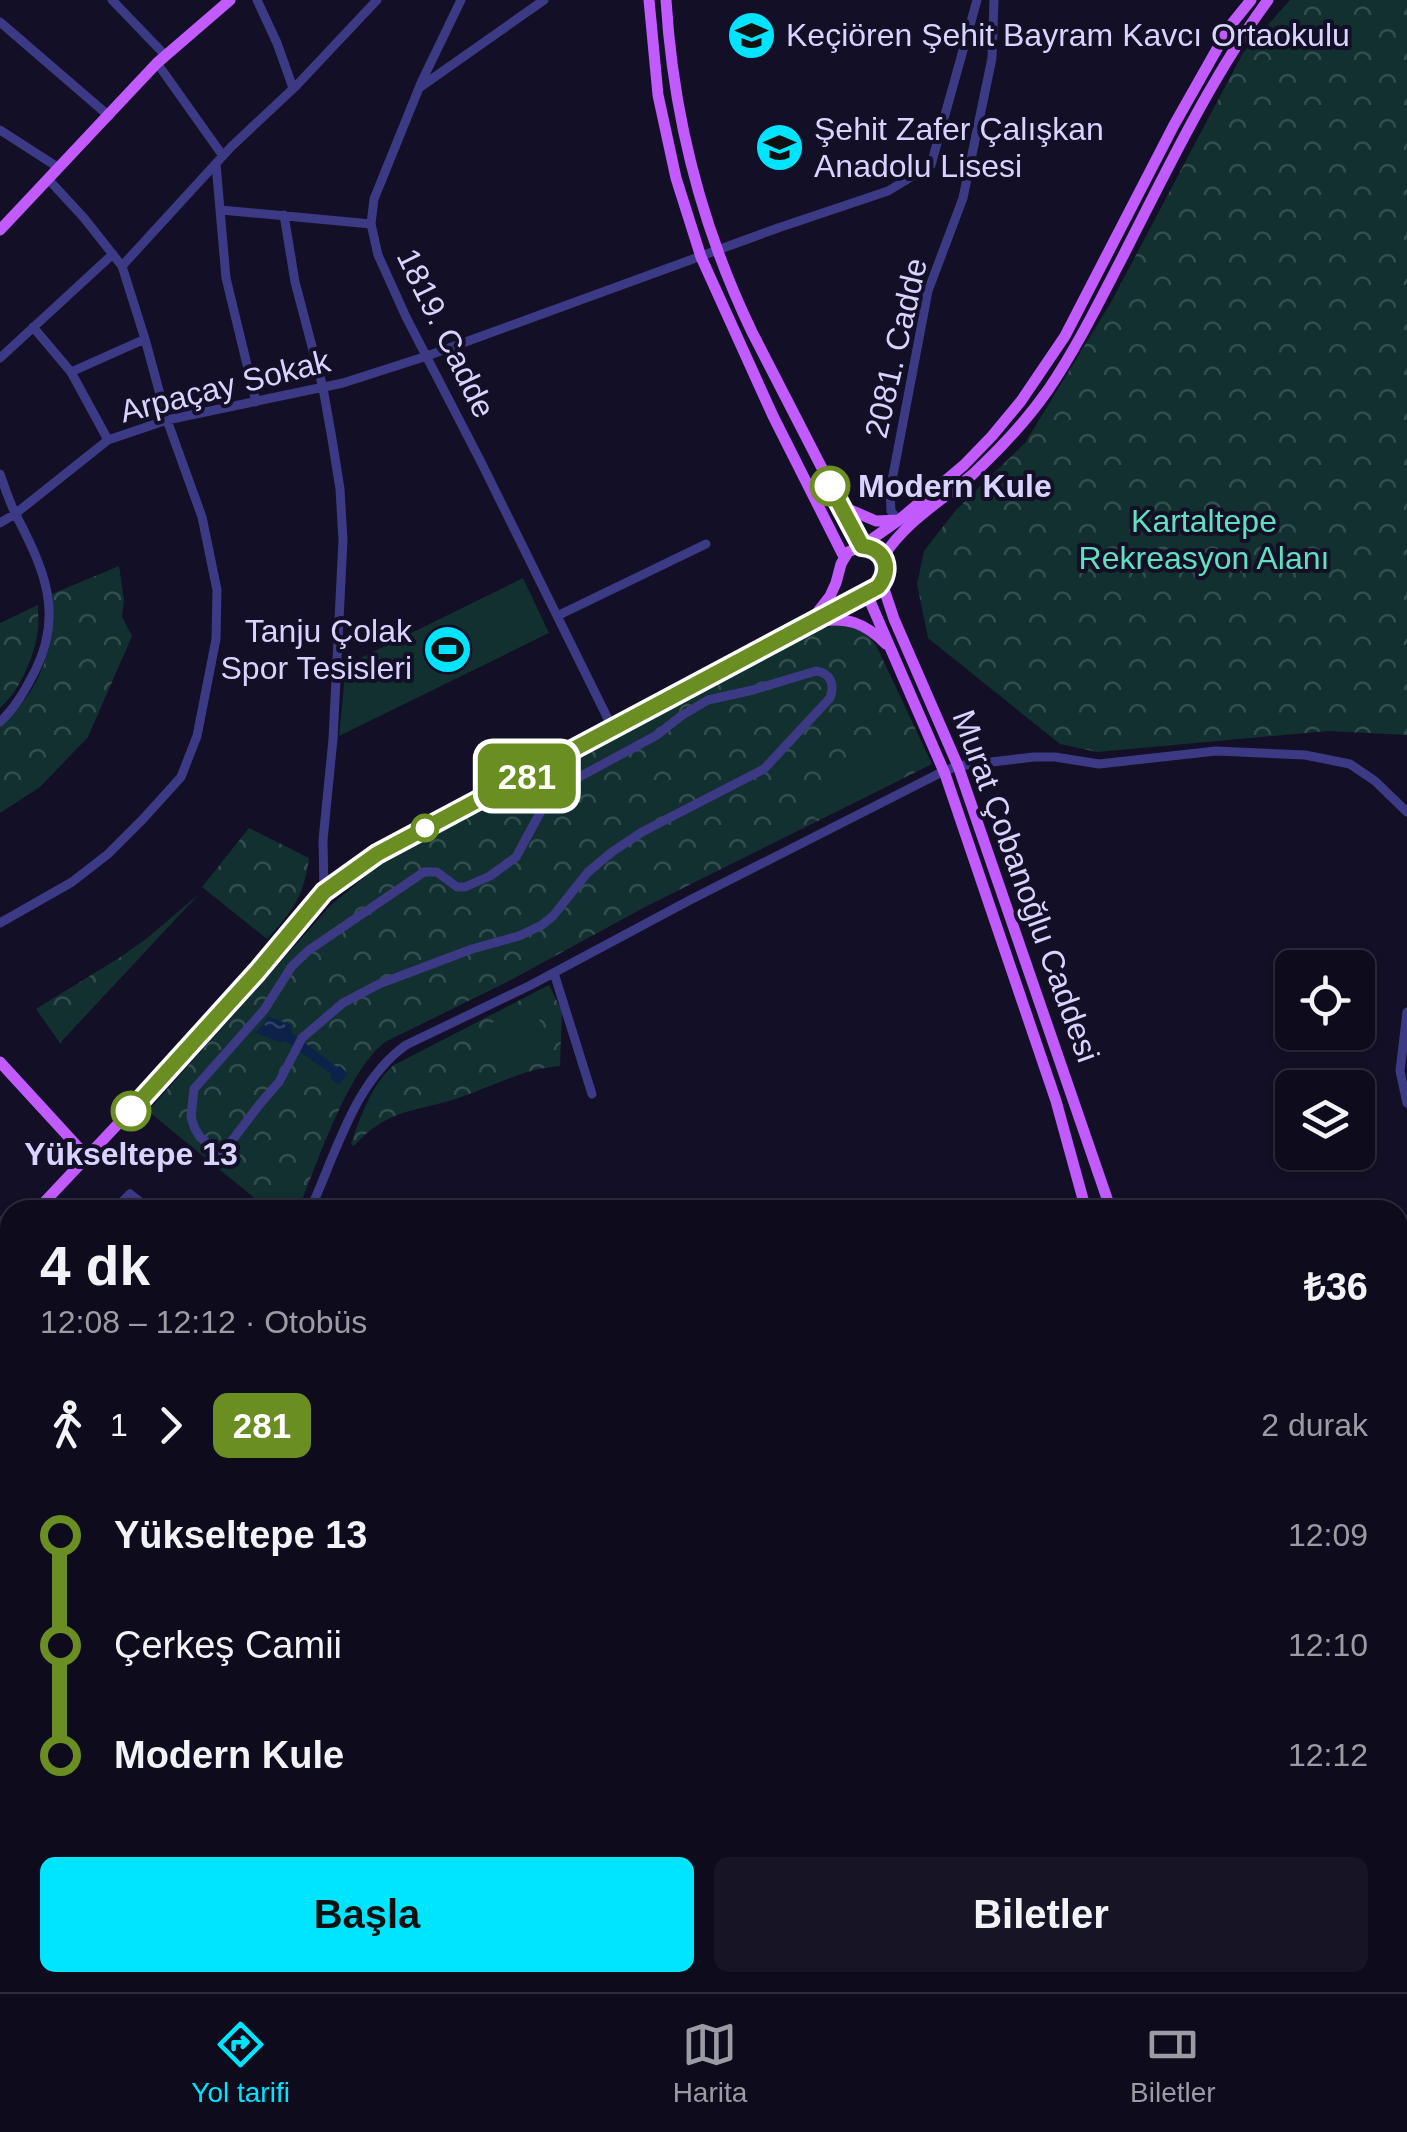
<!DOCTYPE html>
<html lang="tr">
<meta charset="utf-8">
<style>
:root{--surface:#0e0b1c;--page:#171425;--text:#f1f3f6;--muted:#9b9ba3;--line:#2e2b3b;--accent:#00e5ff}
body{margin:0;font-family:Helvetica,sans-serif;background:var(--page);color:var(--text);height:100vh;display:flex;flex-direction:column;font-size:38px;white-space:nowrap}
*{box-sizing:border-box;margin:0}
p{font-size:32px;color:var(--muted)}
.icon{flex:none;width:55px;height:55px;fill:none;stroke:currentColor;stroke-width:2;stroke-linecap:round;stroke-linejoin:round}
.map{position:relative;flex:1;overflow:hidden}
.drawer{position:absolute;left:0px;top:1200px;width:1408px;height:792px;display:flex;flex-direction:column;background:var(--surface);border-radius:30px 30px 0 0;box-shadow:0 2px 8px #0004,0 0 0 2px var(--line)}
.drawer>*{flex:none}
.badge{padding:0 20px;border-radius:15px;font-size:35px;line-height:65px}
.buttons{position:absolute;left:1275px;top:950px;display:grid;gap:20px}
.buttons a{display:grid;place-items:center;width:100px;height:100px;border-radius:15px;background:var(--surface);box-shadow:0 2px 8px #0004,0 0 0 2px var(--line);font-size:50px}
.map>.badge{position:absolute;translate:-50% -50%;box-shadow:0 0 0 5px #fff}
.legs{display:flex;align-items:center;gap:15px;height:110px;padding:0 40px;font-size:32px}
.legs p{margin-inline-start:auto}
.overview{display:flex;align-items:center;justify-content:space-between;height:170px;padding:0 40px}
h1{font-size:55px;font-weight:700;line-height:75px}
.primary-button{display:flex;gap:20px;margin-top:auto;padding:20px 40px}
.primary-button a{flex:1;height:115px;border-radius:15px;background:var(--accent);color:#111;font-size:40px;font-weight:700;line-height:115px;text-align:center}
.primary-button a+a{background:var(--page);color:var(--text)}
ul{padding:0 40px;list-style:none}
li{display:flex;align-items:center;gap:35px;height:110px;font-size:38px}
li i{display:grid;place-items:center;width:15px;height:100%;margin:0 12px;background:currentColor}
li i::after{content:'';width:25px;height:25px;margin:-12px;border:8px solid;border-radius:50%;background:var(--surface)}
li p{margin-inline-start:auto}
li:first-child i{background:linear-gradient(#0000 50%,currentColor 0)}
li:last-child i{background:linear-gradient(currentColor 50%,#0000 0)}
.tabs{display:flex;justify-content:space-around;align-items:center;height:140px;border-top:2px solid var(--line);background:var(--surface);font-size:28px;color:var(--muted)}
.tabs a{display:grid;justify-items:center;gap:5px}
.tabs .active{color:var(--accent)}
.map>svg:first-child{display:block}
.forest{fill:url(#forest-crowns)}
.pitch{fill:#12302f}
.water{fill:url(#water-ripples)}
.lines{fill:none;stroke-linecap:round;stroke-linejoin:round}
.minor{stroke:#3d3a85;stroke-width:9}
.major{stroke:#c25bff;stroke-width:11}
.line-1-casing{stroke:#fff;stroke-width:22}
.line-1{stroke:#6b8e23;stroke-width:15}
.stop-1-dot{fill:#fff;stroke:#6b8e23;stroke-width:5}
.labels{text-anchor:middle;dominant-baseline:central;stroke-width:8;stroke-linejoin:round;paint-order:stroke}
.poi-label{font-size:32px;fill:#d9d4ff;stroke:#130f26;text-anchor:start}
.street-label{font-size:32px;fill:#d9d4ff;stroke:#130f26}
.stop-label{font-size:32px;font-weight:bold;fill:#d9d4ff;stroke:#130f26;text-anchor:start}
.park-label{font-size:32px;fill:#5fe0c0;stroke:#130f26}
</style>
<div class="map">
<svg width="1407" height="1992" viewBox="0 0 1407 1992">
<defs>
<pattern id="forest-crowns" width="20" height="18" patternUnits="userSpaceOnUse" patternTransform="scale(2.5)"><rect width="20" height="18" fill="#12302f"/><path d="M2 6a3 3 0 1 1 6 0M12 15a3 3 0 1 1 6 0" fill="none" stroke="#344d4e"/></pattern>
<pattern id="water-ripples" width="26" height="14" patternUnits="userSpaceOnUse" patternTransform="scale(2.5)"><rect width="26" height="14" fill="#0c2248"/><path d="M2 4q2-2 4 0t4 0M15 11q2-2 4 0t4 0" fill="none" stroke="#2f4163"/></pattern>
</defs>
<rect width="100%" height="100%" fill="#130f26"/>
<path class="forest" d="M1290,0H1407V735L1328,731L1097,752L1060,744L928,638L917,584L924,551L956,510L1025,443L1110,304L1243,53Z
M119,566L124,600L122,617L132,636L88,737L40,787L0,813V726C40,692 57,646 52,594Z
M38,605C38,613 39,621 38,629C35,655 20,691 0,708V623Z
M838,624C855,626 865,631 876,645L932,764L645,907L509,981L385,1042C347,1071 317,1165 298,1210H269L148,1111L330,906L386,859L820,630Z
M249,828L309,858C304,896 293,911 267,939L202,887Z
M199,894L60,1043L36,1009L119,958L146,939Z
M549,985L562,1011L560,1066C524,1069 494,1085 461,1097C416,1113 390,1106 354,1146L351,1144C360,1118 372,1083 394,1065Z"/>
<path class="pitch" d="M523,578L549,633L339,736L346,665Z
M891,740L908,773L816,819L805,799L837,783L832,771Z
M531,1003L553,1047L531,1059L526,1049L507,1059L503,1052L487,1059L474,1032Z"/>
<path class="water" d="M268,1016L291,1025L292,1033L337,1067L340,1066L348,1074L338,1085L331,1079V1074L285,1041L278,1042L256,1033Z"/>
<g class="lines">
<path class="minor" d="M112,0L165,55
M257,0L277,43L293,88
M544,0L419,88L374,199L371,224L378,255L406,317L481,462L613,729
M0,22L109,116
M157,63L223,156
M420,85L461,0
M0,130L59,168
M216,164L226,278L256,402
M221,210L371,224
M284,215L295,282L323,388L332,439L340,489L343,540L333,739L323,840L324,892
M122,266L231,147L296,86L377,0
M33,327L71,372L108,440
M0,358L113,254
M71,372L145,339
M0,474C5,488 10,504 17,517C44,569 64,614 35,671C25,690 16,707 0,722
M900,522L891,511L890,491L928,291L963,198L992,58L994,0
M0,523L15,514L108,440L167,420L343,383L427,356L778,228L888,191L931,165L977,0
M557,616L706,544
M816,671C831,673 835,685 830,698L764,769L642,832L612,852L588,872L553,916L542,925L519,936L472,949L379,984L343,1003L302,1038L279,1082L259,1105L221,1155L200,1137L195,1129L191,1117L194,1089L264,1010L292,966L309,950L424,872H437L457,887H465L490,876L516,857L547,800L557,789L657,735L681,716L708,700L753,690Z
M0,923L72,882L108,854L143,819L181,777L197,736L216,639L217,590L202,517L167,420L145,339L122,266L84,218L49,180
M554,973L592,1094
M1407,1012L1400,1071L1407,1103
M114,1210L130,1194L151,1210
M310,1210C336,1154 354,1082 406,1045L529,986L690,900L944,771L958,766L1034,757H1055L1099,764L1216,751L1305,755L1350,764L1375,781L1407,812
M892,1210H906
M0,1221L10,1229
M0,1333L10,1322
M0,1372L10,1370
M0,1472L10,1470
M1398,1502L1407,1500
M0,1624L10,1619
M0,1754L10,1774
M0,1848L10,1846
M0,1972L10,1970
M87,1982L91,1992
M259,1982L261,1992
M352,1982L353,1992
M687,1982L688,1992
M945,1982L946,1992
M1114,1982L1118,1992
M1313,1982L1319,1992
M1333,1982L1339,1992
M171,1992L195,1982"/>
<path class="major" d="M649,0L658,95L676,178L701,257L773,416L844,557
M666,0C673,115 702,228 752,332L862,546
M0,230L157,63L230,0
M841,506L876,521L899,520
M883,557C905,522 941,501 972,475C999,450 1027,420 1048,390C1076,349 1099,302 1122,258C1167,170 1210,79 1268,0
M882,583L894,619L958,766L1111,1210
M866,592L945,774L1056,1101L1086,1210
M813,618L830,596L836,583L841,564L848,552L862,546L899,520L964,465L992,436L1021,401L1065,336L1174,125L1230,26L1251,0
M817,622C847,616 865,623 886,644
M0,1062L88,1158
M37,1210L197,1040L324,892L377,855L878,587C893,569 885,549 862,546
M0,1250L10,1239
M1398,1266L1407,1264
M1398,1305L1407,1303
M0,1405L10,1403
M0,1439L10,1436
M1398,1684L1407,1682
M1398,1701L1407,1699"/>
</g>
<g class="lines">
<defs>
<path id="line-1" d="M131,1111L257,972L324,892L377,854L878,587C893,569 885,548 862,546L830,486"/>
</defs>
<use href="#line-1" class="line-1-casing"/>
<use href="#line-1" class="line-1"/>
</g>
<defs>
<symbol id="school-disc" viewBox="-11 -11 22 22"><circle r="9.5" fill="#00e5ff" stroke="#130f26"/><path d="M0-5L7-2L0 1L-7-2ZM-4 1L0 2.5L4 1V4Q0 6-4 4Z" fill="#111"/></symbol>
<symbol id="stadium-disc" viewBox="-11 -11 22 22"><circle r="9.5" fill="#00e5ff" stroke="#130f26"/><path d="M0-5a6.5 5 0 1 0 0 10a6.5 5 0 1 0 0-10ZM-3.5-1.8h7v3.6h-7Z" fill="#111"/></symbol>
</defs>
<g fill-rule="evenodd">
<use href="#school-disc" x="724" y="8" width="55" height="55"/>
<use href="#school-disc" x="752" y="120" width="55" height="55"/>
<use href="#stadium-disc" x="420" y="622" width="55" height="55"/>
</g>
<g class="stop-1-dot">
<circle cx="830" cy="486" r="18"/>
<circle cx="425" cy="828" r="12"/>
<circle cx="131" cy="1111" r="18"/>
</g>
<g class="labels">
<g class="poi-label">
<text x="786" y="35">Keçiören Şehit Bayram Kavcı Ortaokulu</text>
<text x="814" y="129">Şehit Zafer Çalışkan<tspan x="814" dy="37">Anadolu Lisesi</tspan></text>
<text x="412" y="631" text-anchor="end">Tanju Çolak<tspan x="412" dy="37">Spor Tesisleri</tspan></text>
</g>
<g class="street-label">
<text transform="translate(446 333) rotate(64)">1819. Cadde</text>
<text transform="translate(896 348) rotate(-77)">2081. Cadde</text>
<text transform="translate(225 386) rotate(-14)">Arpaçay Sokak</text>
<text transform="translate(1026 886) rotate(70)">Murat Çobanoğlu Caddesi</text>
</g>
<g class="stop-label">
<text x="858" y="486">Modern Kule</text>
<text x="131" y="1154" text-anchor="middle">Yükseltepe 13</text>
</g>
<g class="park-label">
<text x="1204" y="521">Kartaltepe<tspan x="1204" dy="37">Rekreasyon Alanı</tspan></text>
</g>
</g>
</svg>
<div class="buttons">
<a><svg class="icon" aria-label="locate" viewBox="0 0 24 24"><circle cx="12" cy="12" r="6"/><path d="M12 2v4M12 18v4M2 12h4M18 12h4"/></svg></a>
<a><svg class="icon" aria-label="layers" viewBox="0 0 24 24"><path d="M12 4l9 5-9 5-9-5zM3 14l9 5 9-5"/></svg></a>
</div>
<b class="badge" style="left:527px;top:776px;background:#6b8e23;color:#fff">281</b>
<section class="drawer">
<div class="overview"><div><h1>4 dk</h1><p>12:08 – 12:12 · Otobüs</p></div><b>₺36</b></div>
<div class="legs"><svg class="icon" aria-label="walk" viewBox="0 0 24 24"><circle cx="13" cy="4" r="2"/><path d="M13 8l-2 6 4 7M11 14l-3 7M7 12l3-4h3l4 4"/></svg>1<svg class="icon" aria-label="forward" viewBox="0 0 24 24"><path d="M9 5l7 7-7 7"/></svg><b class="badge" style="background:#6b8e23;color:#fff">281</b><p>2 durak</p></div>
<ul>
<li><i style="color:#6b8e23"></i><b>Yükseltepe 13</b><p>12:09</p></li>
<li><i style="color:#6b8e23"></i><span>Çerkeş Camii</span><p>12:10</p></li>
<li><i style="color:#6b8e23"></i><b>Modern Kule</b><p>12:12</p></li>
</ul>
<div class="primary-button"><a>Başla</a><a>Biletler</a></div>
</section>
</div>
<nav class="tabs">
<a class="active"><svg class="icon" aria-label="directions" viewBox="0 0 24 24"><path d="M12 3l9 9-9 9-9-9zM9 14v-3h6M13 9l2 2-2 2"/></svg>Yol tarifi</a>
<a><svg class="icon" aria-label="map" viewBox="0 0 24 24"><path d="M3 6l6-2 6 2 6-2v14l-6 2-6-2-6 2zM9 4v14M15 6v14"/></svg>Harita</a>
<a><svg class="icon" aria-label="tickets" viewBox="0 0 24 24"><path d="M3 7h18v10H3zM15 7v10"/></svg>Biletler</a>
</nav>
